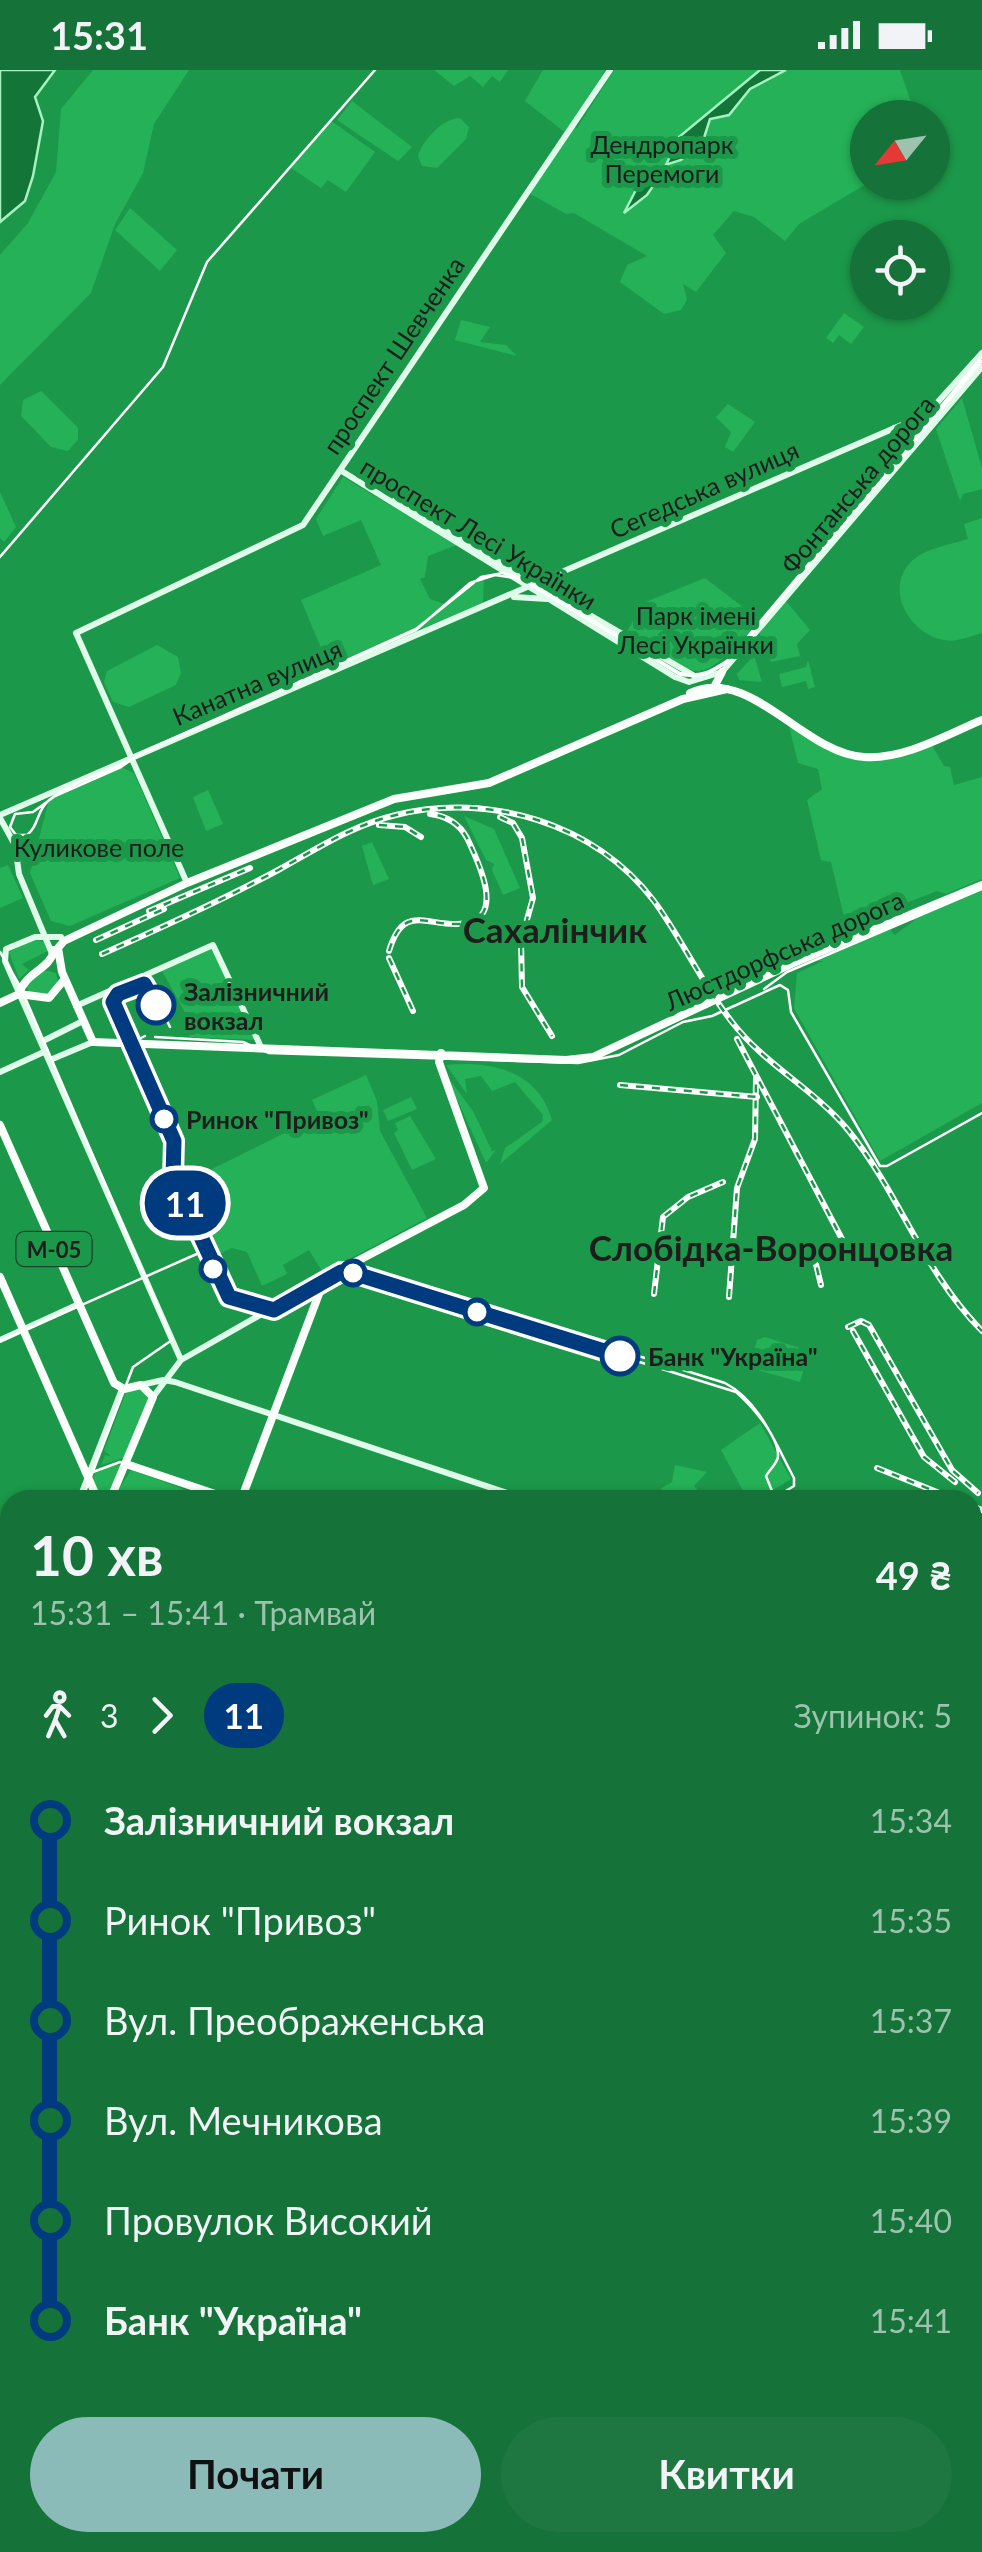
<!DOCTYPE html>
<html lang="uk">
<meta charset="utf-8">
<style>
:root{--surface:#157238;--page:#1e7740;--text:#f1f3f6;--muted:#9dc2ae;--accent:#8bbbb9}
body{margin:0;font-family:Lato,sans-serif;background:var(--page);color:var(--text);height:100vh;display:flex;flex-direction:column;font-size:38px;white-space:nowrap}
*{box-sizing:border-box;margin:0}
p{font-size:32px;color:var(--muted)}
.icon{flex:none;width:55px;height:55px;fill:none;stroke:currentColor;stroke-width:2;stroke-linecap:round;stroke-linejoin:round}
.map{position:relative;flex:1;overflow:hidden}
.panel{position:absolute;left:0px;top:1420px;width:982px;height:1062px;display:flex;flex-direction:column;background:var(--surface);border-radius:30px 30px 0 0;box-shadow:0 2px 8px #0004}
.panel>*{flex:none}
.badge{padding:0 20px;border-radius:32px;font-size:35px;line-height:65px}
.needle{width:65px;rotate:240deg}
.controls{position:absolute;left:850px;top:30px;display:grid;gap:20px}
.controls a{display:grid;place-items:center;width:100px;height:100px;border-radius:50%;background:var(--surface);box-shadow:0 2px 8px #0004;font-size:50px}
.map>.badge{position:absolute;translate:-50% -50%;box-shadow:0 0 0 5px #fff}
.legs{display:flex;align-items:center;gap:15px;height:110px;padding:0 30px;font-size:32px}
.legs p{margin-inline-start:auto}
.headline{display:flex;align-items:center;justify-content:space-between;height:170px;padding:0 30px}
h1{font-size:55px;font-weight:700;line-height:75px}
.action{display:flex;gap:20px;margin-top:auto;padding:20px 30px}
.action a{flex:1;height:115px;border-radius:60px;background:var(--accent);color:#111;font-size:40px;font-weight:700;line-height:115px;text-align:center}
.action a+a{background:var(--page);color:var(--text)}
ul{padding:0 30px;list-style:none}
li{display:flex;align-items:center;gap:35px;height:100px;font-size:38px}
li i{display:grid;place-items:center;width:15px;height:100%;margin:0 12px;background:currentColor}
li i::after{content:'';width:25px;height:25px;margin:-12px;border:8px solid;border-radius:50%;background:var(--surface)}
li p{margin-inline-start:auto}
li:first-child i{background:linear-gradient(#0000 50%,currentColor 0)}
li:last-child i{background:linear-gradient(currentColor 50%,#0000 0)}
.status{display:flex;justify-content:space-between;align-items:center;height:70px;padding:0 50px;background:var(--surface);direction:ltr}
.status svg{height:28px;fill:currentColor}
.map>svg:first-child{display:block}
.green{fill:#25b157}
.water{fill:#137638;stroke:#a4f2bf;stroke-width:2.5}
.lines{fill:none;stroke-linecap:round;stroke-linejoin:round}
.secondary{stroke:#dffbe9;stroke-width:6}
.primary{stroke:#fafffc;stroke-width:8}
.tram{stroke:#fff;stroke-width:2.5}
.rail-casing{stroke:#fff;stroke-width:6}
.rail{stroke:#1c984a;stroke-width:2.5;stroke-dasharray:8;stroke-linecap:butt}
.line-1-casing{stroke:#fff;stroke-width:22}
.line-1{stroke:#003b80;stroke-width:15}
.stop-1-dot{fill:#fff;stroke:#003b80;stroke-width:5}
.labels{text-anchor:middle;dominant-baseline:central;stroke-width:10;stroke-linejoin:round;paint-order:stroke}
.shield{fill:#1c984a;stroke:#1d422a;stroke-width:2.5}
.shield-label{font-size:22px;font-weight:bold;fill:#1d1d1d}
.park-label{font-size:25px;fill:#1b1d1c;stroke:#1c984a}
.street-label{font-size:25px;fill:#1d1d1d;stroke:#1c984a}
.stop-label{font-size:25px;font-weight:bold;fill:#1d1d1d;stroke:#1c984a;text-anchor:start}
.district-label{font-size:35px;font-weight:bold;fill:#1d1d1d;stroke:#1c984a}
</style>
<div class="status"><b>15:31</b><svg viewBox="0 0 49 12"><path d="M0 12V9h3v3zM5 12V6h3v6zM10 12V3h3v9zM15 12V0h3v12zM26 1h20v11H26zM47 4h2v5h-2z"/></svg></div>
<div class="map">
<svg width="982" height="2482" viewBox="0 0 982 2482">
<rect width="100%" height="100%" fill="#1c984a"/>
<path class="green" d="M93,0H189L154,54L143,103L115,154L91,223L0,315V185L28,153L56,102L61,39Z
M434,0H508L500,12L492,6L483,17L470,6L454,16Z
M543,0H605L572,55L577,58L614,0H900L916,47L868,48V113L799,154L785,171L754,147L734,141L713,165L726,183L696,222L683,214L687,230L681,240L664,244L620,212L627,195L647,186L574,143L566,144L527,122L567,64L525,31Z
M352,31L412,77L398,91L337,50Z
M460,48L469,57L466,69L437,98L422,96L418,86C422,71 443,48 460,48Z
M330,50L375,82L346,122L328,110L321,118L291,98Z
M130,138L177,180L160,201L115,160Z
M844,243L864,257L851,274L839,265L833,273L826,268Z
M461,250L490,257L480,272L506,275L517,286L455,270Z
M41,321L78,358V370L68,381L51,377L21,346L23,330Z
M962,328L982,398V419L963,424L960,431L936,359Z
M728,334L755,352L733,382L725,377L731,362L716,347Z
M343,407L457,475L428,486L425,507L420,509L430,529L447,535L484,507L483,533L329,597L301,530L381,495L361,450L323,466L316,449Z
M0,422L16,457L4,472L0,468Z
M982,448V563C970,566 956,573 944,570C911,565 884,521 910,493C924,478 949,475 968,469L964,454Z
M705,508L760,550C696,620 703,611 625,565L643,533Z
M786,531L810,560L797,574L800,586L771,592L759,562Z
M157,575L178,587L181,603L176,615L129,637L113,632L104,612L107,601Z
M754,585L762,612L739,610L737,604Z
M808,590L815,617L808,619L806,611L782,617L779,604L806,597Z
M789,656L826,680L857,688L932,675L944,696L950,697L954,715L982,707V809L946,824L937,821L888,840V848L839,865L835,850L844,847L831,792L821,790L807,730L822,719L818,699L798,693Z
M121,697L134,703L180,808L70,856L51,851L30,803L49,730Z
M208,720L223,754L206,761L193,727Z
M464,746L494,759L520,818L503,825L492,800L494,794L486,790Z
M372,772L389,809L373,815L362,776Z
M8,795L23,828L0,838V798Z
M982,818V1033L880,1091L794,938L797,903L823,891H810L904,852L890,860L895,865L915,850H907Z
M34,869L45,872L50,880L22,894L29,900L19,909L9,882Z
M213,878L254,970L190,967L183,954L187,946L162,901Z
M44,900L56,903L59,916L49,925L28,923L27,912Z
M446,995C490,990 539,1001 552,1050L500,1094L505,1078L542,1052L543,1045L515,1012L492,1021L481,1006L465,1009L467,1024Z
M366,1005L377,1031L380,1061L427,1148L323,1203L309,1180L283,1195L287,1204L262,1216L247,1182L232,1178L217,1185L184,1123L192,1120L186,1112L319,1046L312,1030Z
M446,1005L473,1041L492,1081L496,1080L486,1093Z
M411,1027L417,1039L388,1051L383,1040Z
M410,1046L436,1089L412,1100L394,1063L398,1060L395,1053Z
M765,1267L809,1281L800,1312L750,1298L757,1270Z
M143,1319L151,1327L124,1388L101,1395L105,1385L111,1386L104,1381L126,1322Z
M760,1353L791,1409L756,1430H748L721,1380Z
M118,1394L122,1396L110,1424H98L92,1411L95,1403Z
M675,1395L707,1402L694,1416L702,1425L692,1430L660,1419L672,1412Z
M131,1400L181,1418L188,1423L171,1430H112Z
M972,1830L982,1846V2060L972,2058Z
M10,2066V2233L0,2231V2070Z
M33,2473H101L105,2482H37Z"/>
<path class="water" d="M0,0H55L35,27L43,51L33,106L25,131L0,152Z
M760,0H786L750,19L729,45L710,49L703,71L681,90L668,94L647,125L624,143L637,118L666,95L679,67Z"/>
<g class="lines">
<path class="secondary" d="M894,358L918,371
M340,400L675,607L689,612L722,602L982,297
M394,431L698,608
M514,527L547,529
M0,745L927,344L982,283
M0,748L15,775L19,804L53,886
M187,813L76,563L303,455L610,0
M61,867H35L6,879L5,891L181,1290
M76,936L213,875L261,977
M41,972L83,951
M50,990L93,972
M0,1002L46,981
M0,1270L79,1234
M141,1315L163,1310L175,1312L528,1430
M153,1327L181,1290L325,1208
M79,1430L122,1319
M0,1482L10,1486
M0,1559L10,1550
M120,2482L143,2472"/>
<path class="primary" d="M713,619L722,602
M727,619L683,629L489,713L394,729L187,813L64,871L58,878L62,902L93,972L566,990L593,987L796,892L982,815
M690,623C750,595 804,684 864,687C904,690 946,665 982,650
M19,924C26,901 50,900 54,880
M19,924L49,928L64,910
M0,933L19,924
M0,1055L114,1313L124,1319L141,1315L153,1327L110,1430
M0,1207L98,1430
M126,1394L233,1430
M241,1430L325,1208L464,1135L484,1118L439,992L441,983
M972,1824L982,1840
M0,2054L10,2050
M0,2065L10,2060
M972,2194L982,2190
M972,2219L982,2202
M972,2283L982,2288
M972,2321L982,2323
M972,2333L982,2390
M391,2472L392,2482"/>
<path class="tram" d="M982,287L728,590C712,601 700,608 680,603L524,509L503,503L481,507L416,559L141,683L121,697L55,726L33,742L15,744L10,757L16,765H27C39,756 36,742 48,731C73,709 114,702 142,683L416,560L470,513L495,505L521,509L680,605C701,608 712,603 729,591L982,291
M0,487L163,297L207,192L375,0
M0,882L21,918L172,1270L133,1297L82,1430
M764,919L787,902L982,819
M145,966L137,970L134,978L175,1072L174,1107L229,1224L272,1235L340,1196H350L725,1313C760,1331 776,1375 794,1408V1416L779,1425L772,1421L766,1406C769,1400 779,1392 778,1385C778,1365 750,1334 736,1322L350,1202H341L274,1240L229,1227L173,1107L174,1071L114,937V928L149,914L170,957
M155,967L243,972L269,983L578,993L619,985L683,952L712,946L780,915L788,920L791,942L880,1096H887L982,1043
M0,1271L199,1183L204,1173
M93,1402L120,1392L235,1430
M0,1481L10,1485
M0,1558L10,1549
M0,1893L10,1910
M0,2027L10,2012
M0,2425L10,2432
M28,2472L33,2482"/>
<defs>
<path id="rail" d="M500,747L513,753L522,768L533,828L521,871L522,917L552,966
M379,755L405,757L421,767
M149,841L250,798
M96,870L164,839
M389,881C403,834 425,855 457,854C509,854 479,793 467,768C459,753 447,746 430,744
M102,884C161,858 223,830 280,799C318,778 353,755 396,745C489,722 595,753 654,831C682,869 702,914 732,952C764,994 814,1019 848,1060C900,1124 922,1200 982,1261
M389,888L413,941
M737,969L843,1171
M620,1015L757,1027
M813,1182L821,1215
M654,1224L663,1147L688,1127L723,1112
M729,1227L737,1118L755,1069L756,1008
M848,1257L861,1251L869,1255L952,1400L978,1423
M853,1261L924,1387L955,1412
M877,1398L957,1430
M972,1436L982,1440
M0,2247L10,2248
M972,2263H982
M845,2472L847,2482
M913,2472L915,2482
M817,2481V2482"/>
</defs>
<use href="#rail" class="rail-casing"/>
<use href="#rail" class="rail"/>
</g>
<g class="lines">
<defs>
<path id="line-1" d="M156,935L144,914L118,924L113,932L174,1071L173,1107L229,1227L274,1240L341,1202H350L620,1286"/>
</defs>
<use href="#line-1" class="line-1-casing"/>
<use href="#line-1" class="line-1"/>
</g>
<g class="stop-1-dot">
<circle cx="156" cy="935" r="18"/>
<circle cx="164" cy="1049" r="12"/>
<circle cx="213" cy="1199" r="12"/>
<circle cx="353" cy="1203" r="12"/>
<circle cx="477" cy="1242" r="12"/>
<circle cx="620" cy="1286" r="18"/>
</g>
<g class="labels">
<rect class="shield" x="16.5" y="1162" width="75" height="34" rx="8"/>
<g class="shield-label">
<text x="54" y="1179">М-05</text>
</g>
<g class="park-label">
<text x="662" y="74">Дендропарк<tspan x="662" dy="29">Перемоги</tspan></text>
<text x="696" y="545">Парк імені<tspan x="696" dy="29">Лесі Українки</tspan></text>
<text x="99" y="777">Куликове поле</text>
</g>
<g class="street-label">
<text transform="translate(393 285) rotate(-56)">проспект Шевченка</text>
<text transform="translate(857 414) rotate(-50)">Фонтанська дорога</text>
<text transform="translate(704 419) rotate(-24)">Сегедська вулиця</text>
<text transform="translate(479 463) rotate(31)">проспект Лесі Українки</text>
<text transform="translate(257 612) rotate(-23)">Канатна вулиця</text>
<text transform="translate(784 880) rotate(-24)">Люстдорфська дорога</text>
</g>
<g class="stop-label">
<text x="184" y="921">Залізничний<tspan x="184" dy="29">вокзал</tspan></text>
<text x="186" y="1049">Ринок "Привоз"</text>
<text x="648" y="1286">Банк "Україна"</text>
</g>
<g class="district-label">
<text x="555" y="859">Сахалінчик</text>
<text x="771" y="1177">Слобідка-Воронцовка</text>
</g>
</g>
</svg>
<div class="controls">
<a><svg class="needle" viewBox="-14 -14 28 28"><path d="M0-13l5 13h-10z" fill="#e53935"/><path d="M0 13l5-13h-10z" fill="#9dc2ae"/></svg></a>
<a><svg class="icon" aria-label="locate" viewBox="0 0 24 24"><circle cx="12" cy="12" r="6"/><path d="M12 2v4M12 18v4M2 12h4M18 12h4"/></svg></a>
</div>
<b class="badge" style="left:185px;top:1133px;background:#003b80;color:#fff">11</b>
<section class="panel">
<div class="headline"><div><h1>10 хв</h1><p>15:31 – 15:41 · Трамвай</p></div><b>49 ₴</b></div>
<div class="legs"><svg class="icon" aria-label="walk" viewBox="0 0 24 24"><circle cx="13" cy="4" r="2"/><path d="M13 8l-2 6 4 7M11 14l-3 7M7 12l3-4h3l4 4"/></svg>3<svg class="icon" aria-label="forward" viewBox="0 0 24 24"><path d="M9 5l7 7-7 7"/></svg><b class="badge" style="background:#003b80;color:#fff">11</b><p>Зупинок: 5</p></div>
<ul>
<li><i style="color:#003b80"></i><b>Залізничний вокзал</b><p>15:34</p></li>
<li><i style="color:#003b80"></i><span>Ринок &quot;Привоз&quot;</span><p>15:35</p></li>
<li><i style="color:#003b80"></i><span>Вул. Преображенська</span><p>15:37</p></li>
<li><i style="color:#003b80"></i><span>Вул. Мечникова</span><p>15:39</p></li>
<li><i style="color:#003b80"></i><span>Провулок Високий</span><p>15:40</p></li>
<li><i style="color:#003b80"></i><b>Банк &quot;Україна&quot;</b><p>15:41</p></li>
</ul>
<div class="action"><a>Почати</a><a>Квитки</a></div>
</section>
</div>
